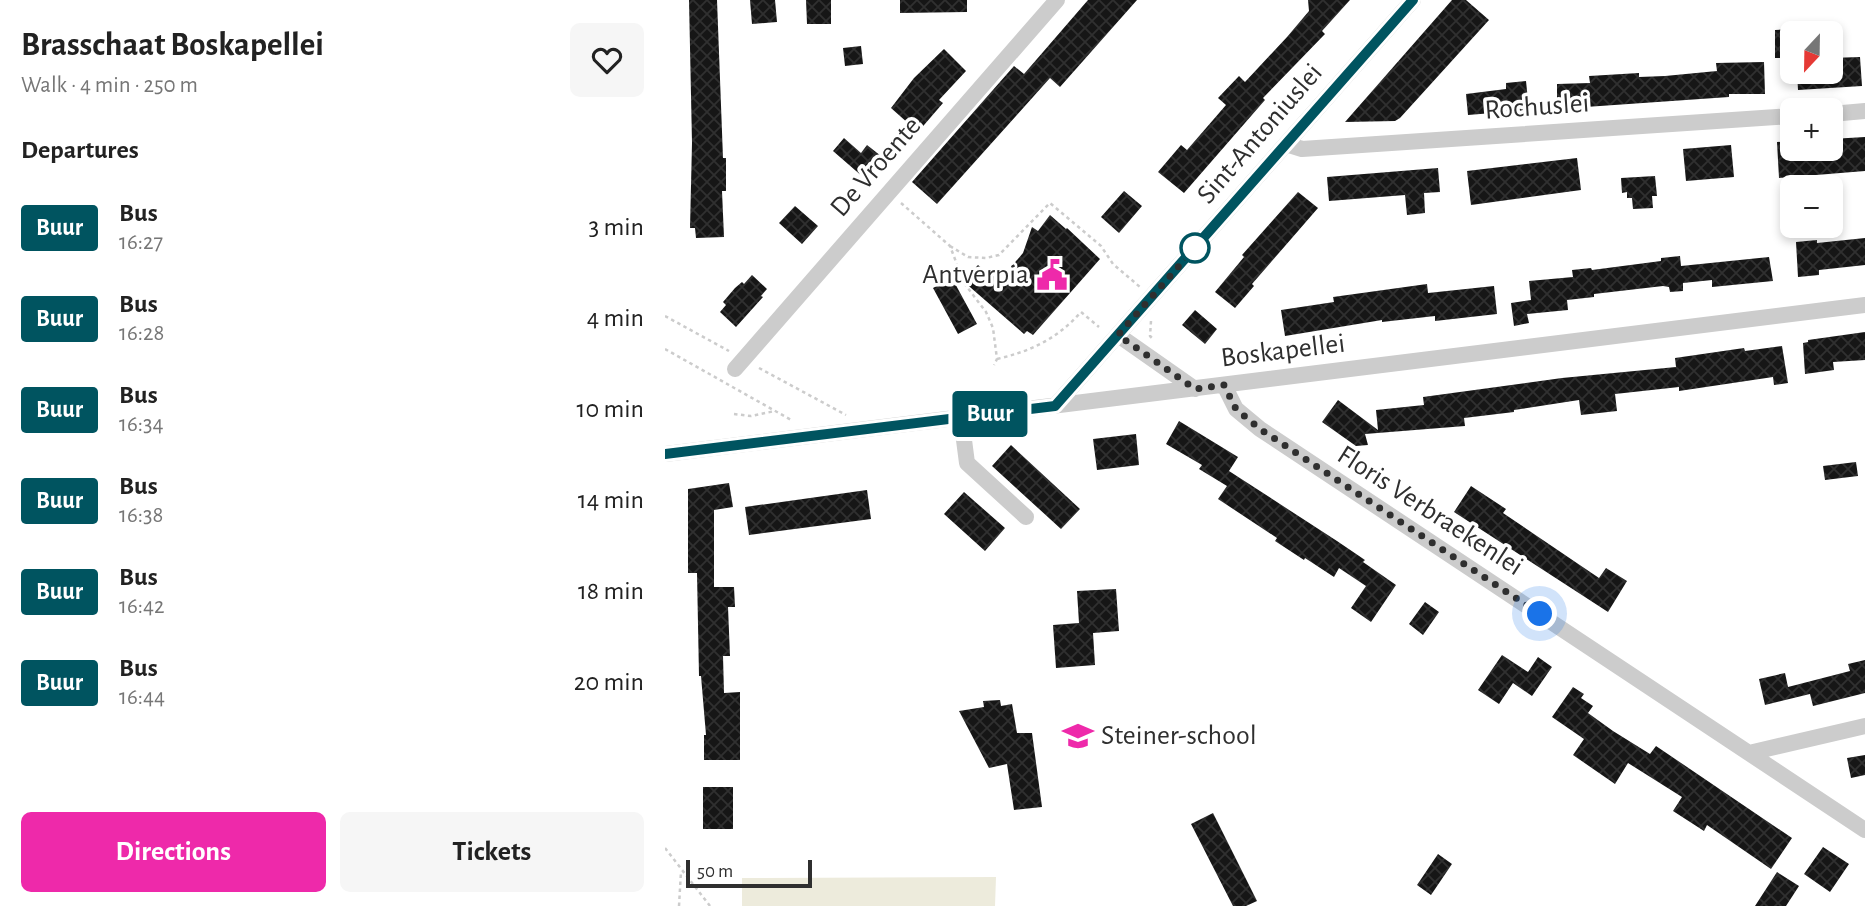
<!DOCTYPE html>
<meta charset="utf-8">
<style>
:root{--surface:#fff;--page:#f6f6f6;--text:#222;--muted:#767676;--accent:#ee29aa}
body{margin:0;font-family:"Alegreya Sans",sans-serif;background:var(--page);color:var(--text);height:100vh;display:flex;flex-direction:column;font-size:26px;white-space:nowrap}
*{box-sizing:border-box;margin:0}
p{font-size:23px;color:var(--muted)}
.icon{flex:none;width:38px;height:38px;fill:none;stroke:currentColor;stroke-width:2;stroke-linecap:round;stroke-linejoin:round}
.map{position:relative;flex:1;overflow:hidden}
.panel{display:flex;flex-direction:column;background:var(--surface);width:665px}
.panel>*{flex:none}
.badge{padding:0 14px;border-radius:5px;font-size:24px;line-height:46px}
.needle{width:46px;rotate:202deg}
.buttons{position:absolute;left:1115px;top:21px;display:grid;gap:14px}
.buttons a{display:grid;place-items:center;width:63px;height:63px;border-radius:10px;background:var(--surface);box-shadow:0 4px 10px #0003;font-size:35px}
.scale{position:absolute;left:21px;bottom:18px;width:126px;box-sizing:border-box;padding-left:7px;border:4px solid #2f2f2f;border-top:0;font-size:19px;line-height:24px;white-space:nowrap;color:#2f2f2f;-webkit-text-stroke:5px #fff;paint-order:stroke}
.you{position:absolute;width:35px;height:35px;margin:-18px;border:5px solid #fff;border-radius:50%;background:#1a73e8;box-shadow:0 0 0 10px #1a73e833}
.map>.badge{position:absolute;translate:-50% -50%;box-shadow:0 0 0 4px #fff}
h2{padding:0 21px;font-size:26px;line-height:63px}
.round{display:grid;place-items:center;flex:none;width:74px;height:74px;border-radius:10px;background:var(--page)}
.headline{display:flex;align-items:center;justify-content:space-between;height:119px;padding:0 21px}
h1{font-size:33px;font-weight:600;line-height:52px}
.action{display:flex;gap:14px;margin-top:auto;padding:14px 21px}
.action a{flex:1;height:80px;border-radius:10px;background:var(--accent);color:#fff;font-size:28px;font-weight:600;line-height:80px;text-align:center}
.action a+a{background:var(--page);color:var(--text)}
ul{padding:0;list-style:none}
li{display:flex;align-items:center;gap:21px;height:91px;padding:0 21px}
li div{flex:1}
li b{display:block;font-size:26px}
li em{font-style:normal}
li .badge{min-width:77px;font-weight:700;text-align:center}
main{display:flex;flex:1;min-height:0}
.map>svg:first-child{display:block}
.garden{fill:#edebdc}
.building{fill:url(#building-cross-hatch)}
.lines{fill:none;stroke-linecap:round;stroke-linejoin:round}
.path{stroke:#ccc;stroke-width:2.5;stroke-dasharray:3.5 3.5;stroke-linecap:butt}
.minor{stroke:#ccc;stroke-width:16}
.line-casing{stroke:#fff;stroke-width:16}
.line{stroke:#005460;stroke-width:10}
.walk{stroke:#2f2f2f;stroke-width:7;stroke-dasharray:0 12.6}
.stop-dot{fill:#fff;stroke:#005460;stroke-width:3.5}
.labels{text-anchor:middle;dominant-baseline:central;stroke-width:7;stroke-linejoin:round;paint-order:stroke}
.street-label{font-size:28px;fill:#2f2f2f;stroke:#fff}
.poi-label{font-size:28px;fill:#2f2f2f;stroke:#fff;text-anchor:end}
</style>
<main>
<section class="panel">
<div class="headline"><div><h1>Brasschaat Boskapellei</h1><p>Walk · 4 min · 250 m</p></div><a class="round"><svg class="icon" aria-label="heart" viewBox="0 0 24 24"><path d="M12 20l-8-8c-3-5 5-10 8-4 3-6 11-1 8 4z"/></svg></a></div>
<h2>Departures</h2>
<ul>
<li><span class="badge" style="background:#005460;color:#fff">Buur</span><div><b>Bus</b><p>16:27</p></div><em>3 min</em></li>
<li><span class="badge" style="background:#005460;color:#fff">Buur</span><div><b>Bus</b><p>16:28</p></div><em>4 min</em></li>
<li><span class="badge" style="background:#005460;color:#fff">Buur</span><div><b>Bus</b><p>16:34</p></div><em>10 min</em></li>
<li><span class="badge" style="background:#005460;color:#fff">Buur</span><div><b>Bus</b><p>16:38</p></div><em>14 min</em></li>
<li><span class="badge" style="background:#005460;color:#fff">Buur</span><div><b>Bus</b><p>16:42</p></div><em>18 min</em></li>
<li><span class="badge" style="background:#005460;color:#fff">Buur</span><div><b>Bus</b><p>16:44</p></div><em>20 min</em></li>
</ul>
<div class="action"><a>Directions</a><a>Tickets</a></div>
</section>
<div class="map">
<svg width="1200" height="906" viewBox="0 0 1200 906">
<defs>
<pattern id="building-cross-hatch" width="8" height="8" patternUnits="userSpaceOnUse" patternTransform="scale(1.75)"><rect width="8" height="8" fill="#161616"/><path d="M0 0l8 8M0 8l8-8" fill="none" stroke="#303030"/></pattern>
</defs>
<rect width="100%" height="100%" fill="#fff"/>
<path class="garden" d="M331,877L330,906H77V878Z"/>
<path class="building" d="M24,0H52L58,158H61V191H57L59,237L31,238L30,228H25L27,143Z
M85,0H110L112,22L87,24Z
M141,0H166V24H142Z
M235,0H302V12L235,13Z
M423,0H472L395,87L385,78L272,204L247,182L349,66L359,74Z
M643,0H685L657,31L660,34L598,98L600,100L519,193L493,172L516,145L522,150L561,105L553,98L574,76L580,82L622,37L644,11Z
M787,0H801L824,20L735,118L730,121L680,122Z
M1127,29V58H1110V30Z
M196,46L198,64L180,66L178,48Z
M279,49L301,71L274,100L278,103L253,132L226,108L249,78Z
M1195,57L1197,86L1133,90L1132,72H1166V58Z
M1099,62L1100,94H1064V97L892,109V84L925,83L924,76L974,73V77L1000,76L1052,71L1051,63Z
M861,81L864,110L803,115L801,94L841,89V83Z
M1200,137V171L1114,178L1112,142L1127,141V149H1166V139Z
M179,138L196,153L202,145L216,156L198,177L168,151Z
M1066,145L1069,177L1021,181L1018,149Z
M912,158L916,190L806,205L802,171Z
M773,168L775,192L759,193L760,213L742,215L740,195L664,201L662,177Z
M990,176L992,196H987L988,208L968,209L967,198H962V192L957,193L956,178Z
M459,191L477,206L454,233L436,217Z
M633,192L653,208L587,284L589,286L570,308L550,292L579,257L577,255Z
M130,206L153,226L137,244L114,223Z
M385,215L401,229L402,228L435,259L368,335L362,331L359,334L298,281L313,265L320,271L340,274L358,253L367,227L373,231Z
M1200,238V265L1154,270V275L1133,277L1131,242L1152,240V243Z
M1015,256L1016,266L1104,257L1108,281L1047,287V280L1018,283V291L1005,292L1004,287L998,286L929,294V297L902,300L903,310L862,314L864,323L849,326L846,303L866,300L864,281L908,277L907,270L926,268L927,270L996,261V258Z
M87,275L102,289L96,296L98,297L71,327L55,312L61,305L58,302L70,288L77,282L79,284Z
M287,278L312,324L293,334L268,288Z
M762,284L763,293L829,286L832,314L770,321V316L717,322V320L620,336L616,310L669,302L668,297Z
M530,310L552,329L540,344L517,325Z
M1200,332V360L1168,362L1169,370L1140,374L1138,343L1143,342V340Z
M1117,346L1123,383L1109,385L1108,377L1014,391V387L950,394L952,411L916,415L914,400L849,410V412L799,418L800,426L700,434L703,445L691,446L657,422L673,400L713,430L711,410L759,405L758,397L897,378L1011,367L1010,358L1079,348L1080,351Z
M514,421L573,457L564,471L672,541L700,560L698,562L731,585L706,622L686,608L701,586L674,568L669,577L640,558L639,560L610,541L612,538L553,499L562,486L534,469L537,465L501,444Z
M471,434L474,465L432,470L428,439Z
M346,445L415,509L396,529L327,466Z
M1191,462L1193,476L1160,480L1158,466Z
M64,483L68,507L49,510V587H69L70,607H63L65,656H58L59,693L75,692V760H39V735H41L36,676H34L32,573H23V489Z
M806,486L841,509L838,513L934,578L941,568L962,581L943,612L789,512Z
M202,490L206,519L84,535L80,507Z
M299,492L340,528L320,551L279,514Z
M451,589L454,631L428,633L430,665L391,668L388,625L414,623L412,591Z
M760,602L774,612L758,635L744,624Z
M837,655L863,672L873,657L887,667L867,696L848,683L834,704L813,690Z
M1200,660V693L1148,706L1145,694L1100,705L1094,679L1120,673L1123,687L1185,671L1183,664Z
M908,687L919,694L916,698L928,706L923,713L948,731L985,754L991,746L1127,838L1106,869L1042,825L1039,831L1008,811L1017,797L963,763L950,784L908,755L919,739L887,717Z
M335,700L336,706L347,704L352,733H367L377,807L349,810L342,764L324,768L294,711L319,707L318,701Z
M1200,755V775L1186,778L1182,758Z
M38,787H68V829H38Z
M548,813L592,901L581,906H568L526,824Z
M1158,847L1184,864L1165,892L1139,874Z
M773,854L787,864L766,895L752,885Z
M1112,872L1134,886L1121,906H1090Z"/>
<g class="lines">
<path class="path" d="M236,203L285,246L299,283L321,312L328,328L332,359L329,365
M285,246L303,257L321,258L334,255L385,203L436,246L448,264L475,287
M0,316L64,351
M486,321L485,336L487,338
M0,349L128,421
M332,359C366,351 392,339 416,312L434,327
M94,368L181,415
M69,414L86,416L110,411
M0,848L45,906
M14,906L16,871"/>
<path class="minor" d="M1166,114L1200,111
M621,144L637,149L1127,116
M453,335L530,389
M70,369L392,0
M559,385L571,409L595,429L1200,830
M390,406L748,0
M296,417L302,463L361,517
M0,454L1200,305
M1084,753L1200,726"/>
</g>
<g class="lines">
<defs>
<path id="line" d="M0,454L390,406L748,0"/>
</defs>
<use href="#line" class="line-casing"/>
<use href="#line" class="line"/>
<path class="walk" d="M530,248L453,335L530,389L559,385L571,409L595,429L875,614"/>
</g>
<defs>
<symbol id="civic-bare" viewBox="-9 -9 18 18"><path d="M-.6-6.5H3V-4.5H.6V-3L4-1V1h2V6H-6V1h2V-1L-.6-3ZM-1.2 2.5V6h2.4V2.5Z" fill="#ee29aa" stroke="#fff" stroke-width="2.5" paint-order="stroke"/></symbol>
<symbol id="school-bare" viewBox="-9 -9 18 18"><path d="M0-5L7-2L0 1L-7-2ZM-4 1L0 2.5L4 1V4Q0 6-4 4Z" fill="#ee29aa" stroke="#fff" stroke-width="2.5" paint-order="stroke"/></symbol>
</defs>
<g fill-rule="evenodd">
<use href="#civic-bare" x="365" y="253" width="44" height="44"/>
<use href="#school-bare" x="391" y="714" width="44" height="44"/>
</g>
<circle class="stop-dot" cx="530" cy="248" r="14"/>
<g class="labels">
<g class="street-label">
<text transform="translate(872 107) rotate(-4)">Rochuslei</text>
<text transform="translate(595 134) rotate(-49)">Sint-Antoniuslei</text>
<text transform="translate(211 167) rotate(-49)">De Vroente</text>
<text transform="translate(618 351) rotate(-7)">Boskapellei</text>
<text transform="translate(765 511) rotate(33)">Floris Verbraekenlei</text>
</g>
<g class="poi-label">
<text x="364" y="275">Antverpia</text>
<text x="436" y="736" text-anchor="start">Steiner-school</text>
</g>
</g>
</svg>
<div class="buttons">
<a><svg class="needle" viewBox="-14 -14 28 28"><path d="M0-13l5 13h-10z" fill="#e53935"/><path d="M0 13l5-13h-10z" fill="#767676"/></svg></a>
<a>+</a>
<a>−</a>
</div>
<div class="scale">50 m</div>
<div class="you" style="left:875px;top:614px"></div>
<b class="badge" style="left:325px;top:414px;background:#005460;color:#fff">Buur</b>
</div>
</main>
